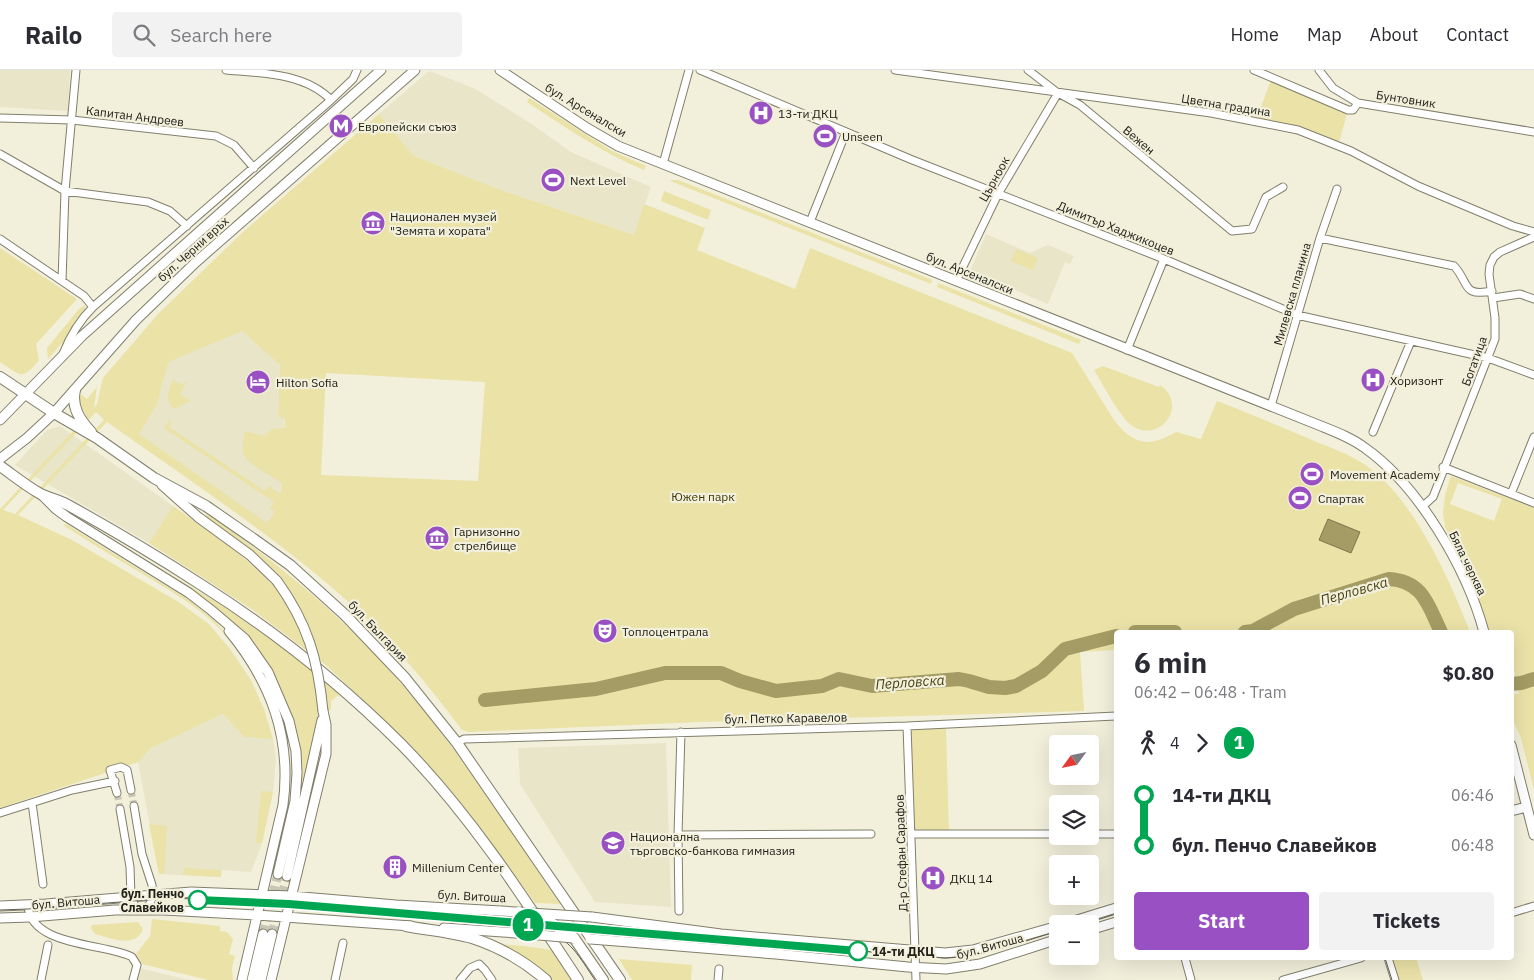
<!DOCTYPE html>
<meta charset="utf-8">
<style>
:root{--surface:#fff;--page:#f2f2f3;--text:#2b2b33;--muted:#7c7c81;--line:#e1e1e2;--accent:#9950c3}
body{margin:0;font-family:"IBM Plex Sans",sans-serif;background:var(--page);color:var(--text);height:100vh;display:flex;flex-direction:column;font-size:19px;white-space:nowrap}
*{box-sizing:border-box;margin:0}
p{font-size:16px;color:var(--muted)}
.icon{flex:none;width:28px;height:28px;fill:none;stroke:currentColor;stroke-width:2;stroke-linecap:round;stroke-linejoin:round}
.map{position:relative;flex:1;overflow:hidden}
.panel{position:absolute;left:1114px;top:560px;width:400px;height:330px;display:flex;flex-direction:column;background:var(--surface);border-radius:5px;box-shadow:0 5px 20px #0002}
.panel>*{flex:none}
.badge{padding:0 10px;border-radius:16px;font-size:18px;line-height:32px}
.needle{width:32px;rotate:237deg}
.controls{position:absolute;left:1049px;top:665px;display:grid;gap:10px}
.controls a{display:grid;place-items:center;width:50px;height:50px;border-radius:5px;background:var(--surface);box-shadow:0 5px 20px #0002;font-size:25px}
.map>.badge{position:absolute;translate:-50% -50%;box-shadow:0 0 0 2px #fff}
.legs{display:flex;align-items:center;gap:8px;height:55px;padding:0 20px;font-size:16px}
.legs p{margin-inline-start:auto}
.overview{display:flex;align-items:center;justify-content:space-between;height:85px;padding:0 20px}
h1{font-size:28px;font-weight:700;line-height:38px}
.primary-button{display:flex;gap:10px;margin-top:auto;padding:10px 20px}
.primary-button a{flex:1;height:58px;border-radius:5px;background:var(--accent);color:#fff;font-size:20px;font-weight:700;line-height:58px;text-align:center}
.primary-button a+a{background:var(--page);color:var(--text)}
ul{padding:0 20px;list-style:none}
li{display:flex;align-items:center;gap:18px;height:50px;font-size:19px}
li i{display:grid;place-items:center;width:8px;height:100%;margin:0 6px;background:currentColor}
li i::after{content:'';width:12px;height:12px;margin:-6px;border:4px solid;border-radius:50%;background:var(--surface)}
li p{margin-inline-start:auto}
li:first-child i{background:linear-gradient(#0000 50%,currentColor 0)}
li:last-child i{background:linear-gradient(currentColor 50%,#0000 0)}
header{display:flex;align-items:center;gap:30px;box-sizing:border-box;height:70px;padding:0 25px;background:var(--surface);border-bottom:1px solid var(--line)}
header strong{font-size:24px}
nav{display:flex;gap:28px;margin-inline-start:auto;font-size:18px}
.search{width:350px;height:45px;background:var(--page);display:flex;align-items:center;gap:12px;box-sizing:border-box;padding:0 18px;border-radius:5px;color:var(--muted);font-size:19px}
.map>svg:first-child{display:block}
.built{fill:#e9e5c9}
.green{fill:#eae2a7;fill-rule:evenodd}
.water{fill:#a49c64;stroke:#7d774e}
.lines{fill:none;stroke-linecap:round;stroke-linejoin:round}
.river{stroke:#a49c64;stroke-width:14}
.street-tunnel{stroke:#c8c6b4;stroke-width:7;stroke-dasharray:7 3.5;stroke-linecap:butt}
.secondary-tunnel{stroke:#c8c6b4;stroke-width:9;stroke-dasharray:9 4.5;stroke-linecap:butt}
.street-casing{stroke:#817f6c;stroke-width:9}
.secondary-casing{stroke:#817f6c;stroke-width:11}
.primary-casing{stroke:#817f6c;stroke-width:12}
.street{stroke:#fff;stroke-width:7}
.secondary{stroke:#fff;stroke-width:9}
.primary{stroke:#fff;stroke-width:10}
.tram{stroke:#615f54;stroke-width:1}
.secondary-bridge-casing{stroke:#817f6c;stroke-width:11;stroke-linecap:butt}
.primary-bridge-casing{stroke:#817f6c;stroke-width:12;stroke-linecap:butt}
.secondary-bridge{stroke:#fff;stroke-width:9}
.primary-bridge{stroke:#fff;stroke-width:10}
.line-1-casing{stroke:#fff;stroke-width:11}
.line-1{stroke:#00a651;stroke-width:8}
.stop-1-dot{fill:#fff;stroke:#00a651;stroke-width:2.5}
.labels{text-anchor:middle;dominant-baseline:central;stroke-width:4.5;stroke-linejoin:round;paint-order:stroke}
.street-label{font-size:12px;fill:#212019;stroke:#f2f0db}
.poi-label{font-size:12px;fill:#212019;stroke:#f2f0db;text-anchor:start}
.park-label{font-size:12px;fill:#3e3808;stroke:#f2f0db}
.stop-label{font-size:12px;font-weight:bold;fill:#212019;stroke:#f2f0db;text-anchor:end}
.water-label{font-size:14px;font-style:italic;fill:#463f12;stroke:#f2f0db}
</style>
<header>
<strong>Railo</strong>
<div class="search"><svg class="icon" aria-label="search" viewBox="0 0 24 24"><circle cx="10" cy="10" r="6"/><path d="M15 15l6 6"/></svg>Search here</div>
<nav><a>Home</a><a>Map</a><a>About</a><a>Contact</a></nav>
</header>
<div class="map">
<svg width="1534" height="910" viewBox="0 0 1534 910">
<rect width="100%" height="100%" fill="#f2f0db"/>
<path class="built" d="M0,0H70L68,41L0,37Z
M429,1L474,18L533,55L571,82L651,117L634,165L501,120L414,86L379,44Z
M986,164L1030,183L1048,175L1074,186L1070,194L1065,192L1048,234L970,201Z
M242,260L280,295L278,346L285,348L281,433L267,454L139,364L158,333L162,314L169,292Z
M60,356L173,436L149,473L15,395L47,360Z
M223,644L244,667L273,669L276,689L273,722L262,773L251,802L222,800L221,807L159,804L138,692L151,678Z
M666,673L671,837L595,832L520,714L518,678Z
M139,898L189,910H136Z"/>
<path class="green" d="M1272,7L1348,40L1338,76L1298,60L1256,51Z
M529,28L612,81L646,96L644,100C602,83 565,57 527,32Z
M379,44L414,86L501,120L634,165L644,134L705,158L697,180L795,219L810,178L1072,283L1114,350C1134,375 1148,378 1176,362L1201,369L1217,331C1249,343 1281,357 1312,370C1329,377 1349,384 1364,394C1412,425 1450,510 1470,562H1116V580L1080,582L1084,641L700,652L469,662L462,660C429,616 393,572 352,535C276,467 190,411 107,352L18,445L72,470L177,531L209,554L230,579L251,610L264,639L273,669L244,667L223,644L151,678L138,692L0,738V439L87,346C81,338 77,334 81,324L87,329L97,317L94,338L97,334L103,308L158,244L242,163ZM242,261L280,295L278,347L285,348V358L272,359L265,366L245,361C244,368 241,378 244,385C248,394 273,407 282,413L281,424L269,416L265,421L169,357L172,352L169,350L164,358L274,432L270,438L275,442L267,453L139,364L158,333L162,314L169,292ZM326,303L485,312L478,411L321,405ZM96,342L104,350L15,444L3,440Z
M672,110H678L932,210L931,214L670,111Z
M664,121L711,140L708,150L661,131Z
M0,178L77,229L36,274L39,290C22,311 21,306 0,292Z
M1016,179L1038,188L1033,200L1011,191Z
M938,213L1081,270L1079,274L937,217Z
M85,235V239L77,249L64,271L48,289L47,278L79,239Z
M1103,296L1159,317L1160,315C1190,336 1158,375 1131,355C1119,346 1103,314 1094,300Z
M173,310L182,315L185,312L186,313L180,324L190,331L174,339C164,329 168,322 173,310Z
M1451,406L1534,438V720L1521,668L1511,646V624H1519L1513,594H1511V562H1490L1470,506L1445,457L1443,443L1445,425ZM1458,413L1502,429L1494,451L1450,434Z
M173,436C208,461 244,484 272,515L281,507L254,482L205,446L207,445L212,447C284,498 347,550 405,618C462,685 510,761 560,834L535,833L463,735L413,678L327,596L253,540L149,473Z
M66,454L192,532L216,552L248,592L271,637L276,660C263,620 245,585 216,555C200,539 180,527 161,515C128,495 95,476 63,455Z
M113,470L226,538L305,594L340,624L331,631V640L318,642L315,668L301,730C301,719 303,707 302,696C295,627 267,588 220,541L115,473Z
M946,658L949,763H913L911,659Z
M261,721L273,722L262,773H256Z
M149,754L167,756L164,804H159Z
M184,798L221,800V807L183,805Z
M152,849L220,856V861L227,862L233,869L229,884L235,886L232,897L233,910H208L142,894L136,884L150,866Z
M138,852L143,859C136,879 110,868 95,864L91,859L92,855Z
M497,874L524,876L552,880L573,910H551Z
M1392,888H1416L1423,910H1399Z
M619,889L692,895L691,910H632Z"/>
<path class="water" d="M1328,449L1360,462L1351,483L1319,470Z"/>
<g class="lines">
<path class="river" d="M1135,562H1175
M1245,562L1253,561L1294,539L1389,509C1423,511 1428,535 1441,562
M1511,614L1521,613L1534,609
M485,630L596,619L665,603H721L740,611L776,621L822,616L839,609L872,616L959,609L969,611L989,617L1005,618L1016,616L1042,601L1065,579L1116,566"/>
<path class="street-tunnel" d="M131,720L134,736
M117,723L120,739"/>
<path class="secondary-tunnel" d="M263,864L278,804
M272,864L287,806"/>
<defs>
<path id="street" d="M226,0C261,3 305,3 331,30
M700,0L910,89L1164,189L1297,245L1488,288L1534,305
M895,0L1211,43L1298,60L1351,81L1418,116L1513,156L1534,162
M1028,0L1058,23L1080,35L1232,161L1252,159L1266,127L1283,117
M1254,0L1348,40H1353L1358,33L1534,62
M1319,0L1333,18L1358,33
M0,48L72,50L216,66L234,75L254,98
M0,84L65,121L148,132L170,141L187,156
M663,94L689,0
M810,152L846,62
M1320,168L1454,196C1470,213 1461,227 1492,221
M0,169L84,226L93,237
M62,211L65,121L76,0
M956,211L998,124L1058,23
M1493,228L1520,224L1534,229
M1127,280L1164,189
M63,284C70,266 79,251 93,237L331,30L353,9L357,0
M1271,336L1320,168L1337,119
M1373,362L1411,271
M1443,397L1534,433
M1511,424L1534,367
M1422,437L1433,427L1495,269V248L1489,204L1490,195L1494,187L1500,182L1534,167
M907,656L916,910
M457,673L464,669L907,656L1116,646
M117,723L110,700L121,697L127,700L131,720
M32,733L43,814
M134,736L142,784L152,815L153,825L150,834L144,839
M120,739L130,797L131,827L135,836L141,839
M0,743L72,720L115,711
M912,764H1058
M1090,764H1116
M678,765L871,764
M28,835C30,877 105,873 132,887L137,895L133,910
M679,841L678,765L681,662
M1511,843L1534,836
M1185,888L1191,910
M1388,888L1395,910
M41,910L48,875
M335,910L343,873
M460,910L470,898L479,894L485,900L492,910
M718,910L719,899
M1283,910L1361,888"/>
<path id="secondary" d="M500,0L587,58L618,76L1321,356C1336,362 1352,368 1365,378C1419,416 1467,499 1484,562
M0,350L82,266L381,0
M0,389L27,368L54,343L136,250L196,192L415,0
M162,415L198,447L250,485L277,511
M42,425L56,439L67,447L189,523L211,540L245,569L268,602L289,651L296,681L297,703L295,731L278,804
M229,561C271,612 292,668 283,735L242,910
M1511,675L1534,765
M1511,741L1526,737
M287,806L322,650
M0,836L46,834L191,822L291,826L396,835L501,841
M592,847L721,864L945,883L973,880L1058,856
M0,848L30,847L115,840H164L257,845L411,856
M1064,854L1116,838
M444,858L516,863
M1090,860L1116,852
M604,870L776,884L908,897L946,899L980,894L1058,869
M252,910L263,864
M261,910L272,864
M271,910L326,684V655L323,641"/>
<path id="primary" d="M0,307L54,343L97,368L154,408L206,436L255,470L290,495L345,545L405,608L457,673L620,910
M75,320C71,337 80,350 91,362
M0,396C13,405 25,415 39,423C48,428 59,430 68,435C113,460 157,486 200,514C273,560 340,613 401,674C470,744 524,828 578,910
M406,856C427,860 451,862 472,868C500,877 524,891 546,910
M574,868L603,910"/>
</defs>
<use href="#street" class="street-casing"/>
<use href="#secondary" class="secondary-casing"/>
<use href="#primary" class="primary-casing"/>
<use href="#street" class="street"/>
<use href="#secondary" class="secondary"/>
<use href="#primary" class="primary"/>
<path class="tram" d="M0,840L28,839L173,828L289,834L945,888C983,887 1021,872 1058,861
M1084,854L1116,844
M542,860C571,868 579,887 595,910
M1385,888L1392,910"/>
<defs>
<path id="secondary-bridge" d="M277,511C308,554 318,590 323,641
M501,841L592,847
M516,863L574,868
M590,869L604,870"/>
<path id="primary-bridge" d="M519,842L550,852L574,868"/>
</defs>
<use href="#secondary-bridge" class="secondary-bridge-casing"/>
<use href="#primary-bridge" class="primary-bridge-casing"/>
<use href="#secondary-bridge" class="secondary-bridge"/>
<use href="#primary-bridge" class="primary-bridge"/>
</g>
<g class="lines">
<defs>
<path id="line-1" d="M198,830L289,834L858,881"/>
</defs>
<use href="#line-1" class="line-1-casing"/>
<use href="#line-1" class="line-1"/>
</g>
<defs>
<symbol id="hospital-disc" viewBox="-11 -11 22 22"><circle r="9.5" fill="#9950c3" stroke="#f2f0db"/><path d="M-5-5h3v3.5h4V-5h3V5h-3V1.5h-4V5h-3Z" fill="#fff"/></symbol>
<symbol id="metro-disc" viewBox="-11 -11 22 22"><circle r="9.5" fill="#9950c3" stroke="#f2f0db"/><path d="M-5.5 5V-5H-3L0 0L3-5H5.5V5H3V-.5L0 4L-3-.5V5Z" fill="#fff"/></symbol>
<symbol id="stadium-disc" viewBox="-11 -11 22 22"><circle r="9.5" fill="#9950c3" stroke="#f2f0db"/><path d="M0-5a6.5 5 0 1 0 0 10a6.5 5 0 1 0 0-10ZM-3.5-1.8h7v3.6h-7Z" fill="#fff"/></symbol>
<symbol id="museum-disc" viewBox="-11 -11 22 22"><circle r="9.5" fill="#9950c3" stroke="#f2f0db"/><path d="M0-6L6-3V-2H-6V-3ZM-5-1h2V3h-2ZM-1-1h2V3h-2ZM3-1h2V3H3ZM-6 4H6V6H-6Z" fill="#fff"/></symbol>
<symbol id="hotel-disc" viewBox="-11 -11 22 22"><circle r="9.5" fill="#9950c3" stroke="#f2f0db"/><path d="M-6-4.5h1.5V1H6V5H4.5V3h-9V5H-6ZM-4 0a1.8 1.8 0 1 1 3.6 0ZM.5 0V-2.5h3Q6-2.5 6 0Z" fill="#fff"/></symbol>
<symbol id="theatre-disc" viewBox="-11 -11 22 22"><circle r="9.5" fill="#9950c3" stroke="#f2f0db"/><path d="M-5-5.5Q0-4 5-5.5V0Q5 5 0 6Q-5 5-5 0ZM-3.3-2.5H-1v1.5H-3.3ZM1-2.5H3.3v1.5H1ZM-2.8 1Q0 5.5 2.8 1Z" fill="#fff"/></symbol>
<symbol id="school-disc" viewBox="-11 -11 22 22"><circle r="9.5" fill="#9950c3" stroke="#f2f0db"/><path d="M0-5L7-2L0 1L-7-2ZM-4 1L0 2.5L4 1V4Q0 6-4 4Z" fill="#fff"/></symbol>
<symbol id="building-disc" viewBox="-11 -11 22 22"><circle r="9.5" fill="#9950c3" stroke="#f2f0db"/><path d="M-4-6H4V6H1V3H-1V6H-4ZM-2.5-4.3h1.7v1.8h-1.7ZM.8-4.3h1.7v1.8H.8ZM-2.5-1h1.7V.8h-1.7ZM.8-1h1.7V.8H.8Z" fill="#fff"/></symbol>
</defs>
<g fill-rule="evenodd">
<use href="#hospital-disc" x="747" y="29" width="28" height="28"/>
<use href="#metro-disc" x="327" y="42" width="28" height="28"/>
<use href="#stadium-disc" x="811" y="52" width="28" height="28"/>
<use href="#stadium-disc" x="539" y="96" width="28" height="28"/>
<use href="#museum-disc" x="359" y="139" width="28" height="28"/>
<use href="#hospital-disc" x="1359" y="296" width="28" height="28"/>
<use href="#hotel-disc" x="244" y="298" width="28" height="28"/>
<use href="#stadium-disc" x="1298" y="390" width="28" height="28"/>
<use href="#stadium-disc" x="1286" y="414" width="28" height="28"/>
<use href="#museum-disc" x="423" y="454" width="28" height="28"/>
<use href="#theatre-disc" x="591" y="547" width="28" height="28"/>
<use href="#school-disc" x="599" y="759" width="28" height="28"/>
<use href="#building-disc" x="381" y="783" width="28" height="28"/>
<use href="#hospital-disc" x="919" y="794" width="28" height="28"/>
</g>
<g class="stop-1-dot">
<circle cx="198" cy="830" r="9"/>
<circle cx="858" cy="881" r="9"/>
</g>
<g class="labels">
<g class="street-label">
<text transform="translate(1406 29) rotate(9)">Бунтовник</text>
<text transform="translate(1226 35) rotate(9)">Цветна градина</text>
<text transform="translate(586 40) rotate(31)">бул. Арсеналски</text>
<text transform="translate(135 46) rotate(7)">Капитан Андреев</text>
<text transform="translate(1139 70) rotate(40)">Вежен</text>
<text transform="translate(994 109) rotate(-61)">Църноок</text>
<text transform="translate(1116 158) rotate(22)">Димитър Хаджикоцев</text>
<text transform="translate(193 179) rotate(-42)">бул. Черни връх</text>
<text transform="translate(970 203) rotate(22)">бул. Арсеналски</text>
<text transform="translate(1292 224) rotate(-74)">Милевска планина</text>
<text transform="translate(1474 291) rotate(-70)">Богатица</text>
<text transform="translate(1468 493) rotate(64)">Бяла черква</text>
<text transform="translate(378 561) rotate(46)">бул. България</text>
<text transform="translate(786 648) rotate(-1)">бул. Петко Каравелов</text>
<text transform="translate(901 783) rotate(-92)">Д-р Стефан Сарафов</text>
<text transform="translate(472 826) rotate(3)">бул. Витоша</text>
<text transform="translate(66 832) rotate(-5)">бул. Витоша</text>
<text transform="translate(990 876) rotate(-15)">бул. Витоша</text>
</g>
<g class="poi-label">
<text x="778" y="43">13-ти ДКЦ</text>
<text x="358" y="56">Европейски съюз</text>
<text x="842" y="66">Unseen</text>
<text x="570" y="110">Next Level</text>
<text x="390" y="146">Национален музей<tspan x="390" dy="14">"Земята и хората"</tspan></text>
<text x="1390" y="310">Хоризонт</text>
<text x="276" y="312">Hilton Sofia</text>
<text x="1330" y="404">Movement Academy</text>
<text x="1318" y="428">Спартак</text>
<text x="454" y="461">Гарнизонно<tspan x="454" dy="14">стрелбище</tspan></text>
<text x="622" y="561">Топлоцентрала</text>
<text x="630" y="766">Национална<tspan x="630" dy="14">търговско-банкова гимназия</tspan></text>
<text x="412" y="797">Millenium Center</text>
<text x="950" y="808">ДКЦ 14</text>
</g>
<g class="park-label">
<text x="703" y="426">Южен парк</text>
</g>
<g class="stop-label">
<text x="184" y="823">бул. Пенчо<tspan x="184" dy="14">Славейков</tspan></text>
<text x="872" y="881" text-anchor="start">14-ти ДКЦ</text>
</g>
<g class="water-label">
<text transform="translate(1354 521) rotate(-16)">Перловска</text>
<text transform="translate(910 612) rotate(-4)">Перловска</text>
</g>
</g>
</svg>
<div class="controls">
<a><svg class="needle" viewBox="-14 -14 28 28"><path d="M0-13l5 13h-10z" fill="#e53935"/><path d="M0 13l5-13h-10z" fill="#7c7c81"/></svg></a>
<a><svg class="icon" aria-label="layers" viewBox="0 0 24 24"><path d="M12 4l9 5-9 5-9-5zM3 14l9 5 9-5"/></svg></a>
<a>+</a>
<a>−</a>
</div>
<b class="badge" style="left:528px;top:855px;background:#00a651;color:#fff">1</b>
<section class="panel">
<div class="overview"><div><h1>6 min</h1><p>06:42 – 06:48 · Tram</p></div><b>$0.80</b></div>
<div class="legs"><svg class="icon" aria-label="walk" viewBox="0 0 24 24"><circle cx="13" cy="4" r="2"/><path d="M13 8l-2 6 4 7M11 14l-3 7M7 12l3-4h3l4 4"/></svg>4<svg class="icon" aria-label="forward" viewBox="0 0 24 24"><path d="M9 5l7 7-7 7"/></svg><b class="badge" style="background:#00a651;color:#fff">1</b></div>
<ul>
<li><i style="color:#00a651"></i><b>14-ти ДКЦ</b><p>06:46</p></li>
<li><i style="color:#00a651"></i><b>бул. Пенчо Славейков</b><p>06:48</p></li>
</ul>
<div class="primary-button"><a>Start</a><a>Tickets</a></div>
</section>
</div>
